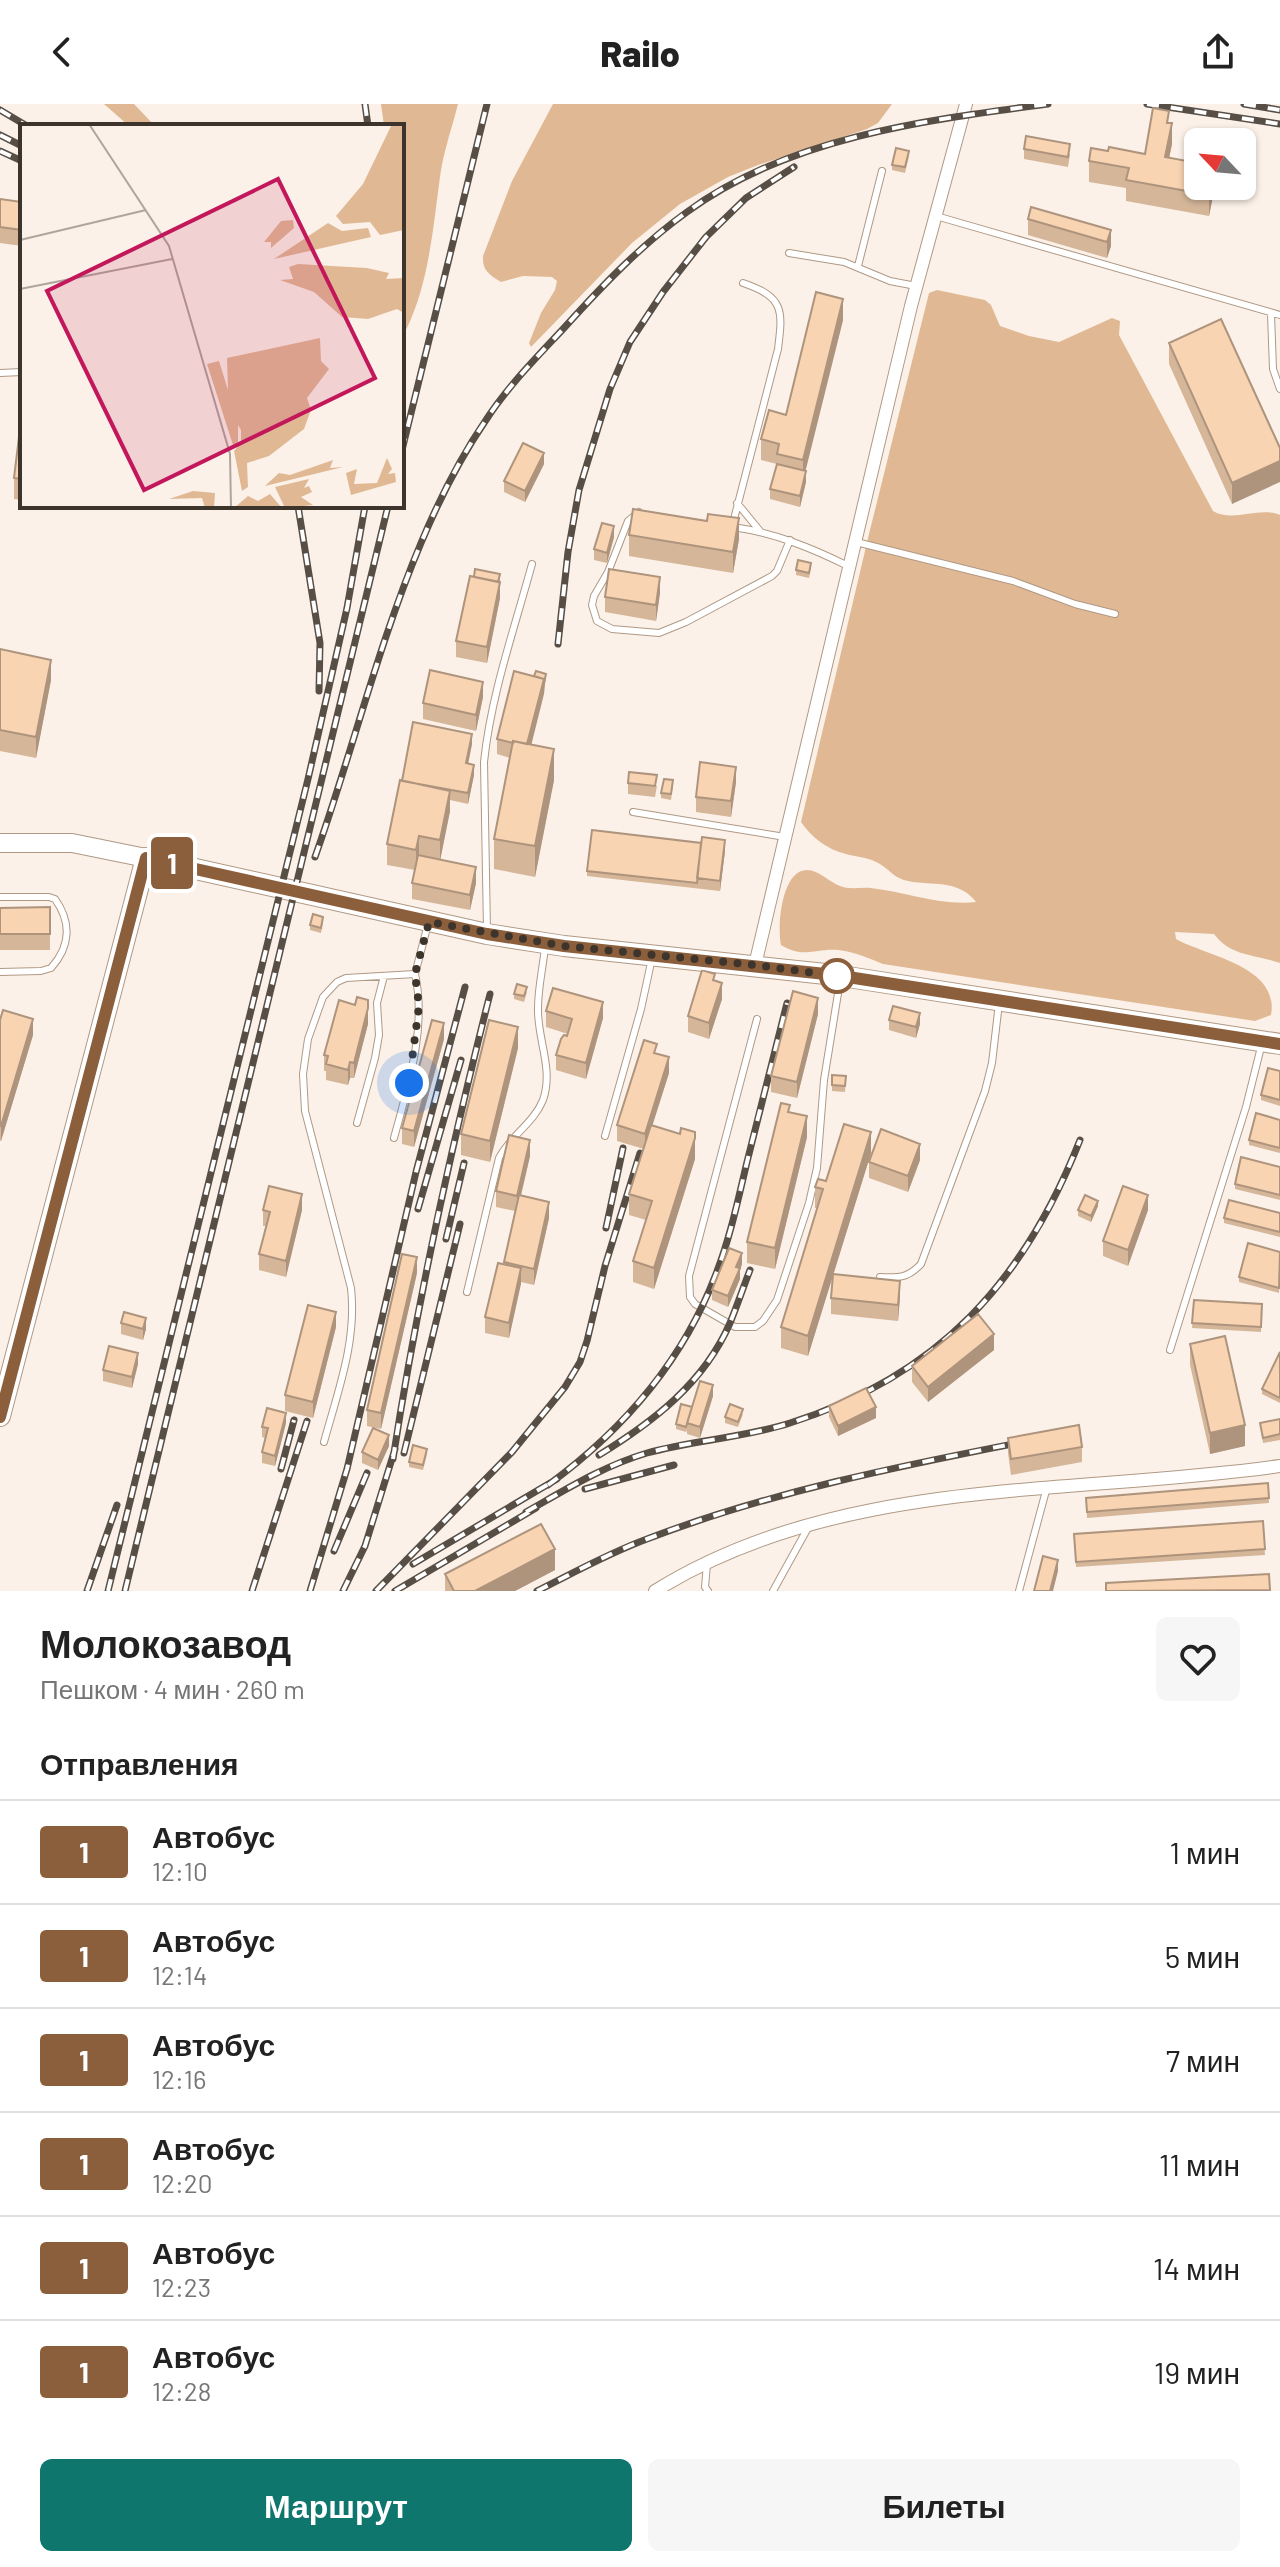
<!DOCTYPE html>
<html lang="ru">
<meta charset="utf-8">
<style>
:root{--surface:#fff;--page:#f6f6f6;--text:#222;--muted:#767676;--line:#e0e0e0;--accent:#0f766e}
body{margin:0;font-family:Barlow,sans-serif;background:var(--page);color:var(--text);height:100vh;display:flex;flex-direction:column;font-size:30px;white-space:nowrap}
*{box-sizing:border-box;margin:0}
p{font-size:26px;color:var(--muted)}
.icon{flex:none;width:44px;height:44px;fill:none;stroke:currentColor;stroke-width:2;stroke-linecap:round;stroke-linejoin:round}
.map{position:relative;height:1487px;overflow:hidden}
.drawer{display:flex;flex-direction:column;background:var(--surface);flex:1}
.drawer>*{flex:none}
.badge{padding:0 16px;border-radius:6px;font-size:28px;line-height:52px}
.needle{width:52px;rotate:296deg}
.controls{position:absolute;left:1184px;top:24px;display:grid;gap:16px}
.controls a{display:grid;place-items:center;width:72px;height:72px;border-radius:12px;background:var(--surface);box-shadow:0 2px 6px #0004;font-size:40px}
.you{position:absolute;width:40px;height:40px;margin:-20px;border:6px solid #fff;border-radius:50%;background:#1a73e8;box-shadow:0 0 0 12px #1a73e833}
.map>.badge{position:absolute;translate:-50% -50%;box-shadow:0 0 0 4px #fff}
h2{padding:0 40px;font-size:30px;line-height:72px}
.round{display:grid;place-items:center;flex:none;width:84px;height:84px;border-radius:12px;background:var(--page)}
.headline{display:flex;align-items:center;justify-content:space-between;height:136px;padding:0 40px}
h1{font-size:38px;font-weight:800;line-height:60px}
.action{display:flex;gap:16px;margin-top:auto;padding:16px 40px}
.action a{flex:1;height:92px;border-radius:12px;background:var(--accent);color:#fff;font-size:32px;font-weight:800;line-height:92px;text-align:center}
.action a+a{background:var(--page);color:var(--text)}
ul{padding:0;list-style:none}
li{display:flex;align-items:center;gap:24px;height:104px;padding:0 40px;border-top:2px solid var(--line)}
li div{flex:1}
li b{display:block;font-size:30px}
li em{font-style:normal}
li .badge{min-width:88px;font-weight:700;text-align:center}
header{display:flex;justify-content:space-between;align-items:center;height:104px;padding:0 40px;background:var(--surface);font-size:36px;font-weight:800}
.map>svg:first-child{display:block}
.green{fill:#e0b994}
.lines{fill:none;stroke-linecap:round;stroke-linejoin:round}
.lane-casing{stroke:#b09984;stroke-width:8}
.street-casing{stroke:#b09984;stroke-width:14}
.secondary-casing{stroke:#b09984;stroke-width:20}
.primary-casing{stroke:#b09984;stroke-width:22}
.lane{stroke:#fff;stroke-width:6}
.street{stroke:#fff;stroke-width:12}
.secondary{stroke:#fff;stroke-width:18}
.primary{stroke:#fff;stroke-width:20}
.rail-casing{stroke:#574e45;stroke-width:7}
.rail{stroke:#fff;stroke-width:4;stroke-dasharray:12;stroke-linecap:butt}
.wall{fill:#d5b699}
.shaded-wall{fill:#ae947d}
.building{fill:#f8d4b2;stroke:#ae947d;stroke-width:2}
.line-casing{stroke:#fff;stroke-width:18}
.line{stroke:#8b5e3c;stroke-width:12}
.walk{stroke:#3d342b;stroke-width:8;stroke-dasharray:0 14.4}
.stop-dot{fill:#fff;stroke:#8b5e3c;stroke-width:4}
.inset-road{fill:none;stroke:#afa59c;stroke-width:2}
.view{fill:#c2185b;fill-opacity:0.15;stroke:#c2185b;stroke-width:4}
.inset-edge{fill:none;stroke:#3d342b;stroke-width:4}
</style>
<header><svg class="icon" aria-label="back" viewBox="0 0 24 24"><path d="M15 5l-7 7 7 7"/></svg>Railo<svg class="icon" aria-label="share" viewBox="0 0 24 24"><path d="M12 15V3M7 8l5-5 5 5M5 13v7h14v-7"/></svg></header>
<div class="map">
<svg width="1280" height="1487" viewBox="0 0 1280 1487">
<rect width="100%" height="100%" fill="#fbf1e8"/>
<path class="green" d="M104,0H134L155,22H129Z
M381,0H458C452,24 443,49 440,73C433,124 429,179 406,226L402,222V22H384Z
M553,0H892L878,19L867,25L758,61L728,73L680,100L632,139L531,243L529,239L541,209L555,186L557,177L552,173L523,172L501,178C489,171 482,166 483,152L512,77Z
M937,186L985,196L991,201L1000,222L1029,232L1059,238L1112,214L1120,217L1119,231L1213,407C1233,419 1259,402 1280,411V859C1255,850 1231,853 1214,830L1175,828L1176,835C1206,852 1280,862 1271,911L1255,917L883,860C868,854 855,848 839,846C815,844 804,855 781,841C777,824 781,766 807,766C819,766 829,778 840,782C849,786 861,783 871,784C907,788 940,802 976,798C960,777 937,781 913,778C892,775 891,765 876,758C866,753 856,753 846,750C828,746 811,733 801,718L869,430L929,189Z"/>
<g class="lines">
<defs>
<path id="lane" d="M936,112L1280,211
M789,149L844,158L890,177L916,182
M858,162L882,67
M1271,210L1273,265L1280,285
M0,269L22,268
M737,399L760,427
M639,408L628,417L608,468L594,492L592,501L597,517L612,525L659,529L686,518L772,472L777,467L790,436
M733,419L778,245C783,206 784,193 743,179
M733,423C775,429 812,444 850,463
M856,438L1013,477L1075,500L1115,510
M633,708L785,733
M0,793H49L55,795C72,819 70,843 51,864L41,867L0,868
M487,826L484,658C491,591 514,526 532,460
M757,915L689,1172L690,1193L695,1200L735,1223H755L763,1217L777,1196L809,1099L817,1064L824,976L840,877
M357,1019L375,954L379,931L377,899L384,872
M605,1032L641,905L652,854
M394,1034C408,982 427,924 415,870
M880,1173C899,1174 908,1174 921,1160L985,987L992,959L999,899
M467,1188L499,1054C510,1032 534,1019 543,996C554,965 537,935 538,904C538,884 543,863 545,843
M1170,1246L1246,1003L1261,943
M324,1338C338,1287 357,1237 351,1184L305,1007L303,970L308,935L323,893L337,878L346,874L415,870L428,820
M707,1460L705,1483L708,1487
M773,1487L809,1422
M1019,1487L1047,1383"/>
<path id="street" d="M755,861L911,202L966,0
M655,1487C841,1371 1072,1392 1280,1362"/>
<path id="secondary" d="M0,739H72L146,754"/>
<path id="primary" d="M0,1312L146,754L487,830L564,842L835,871L1280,940"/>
</defs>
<use href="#lane" class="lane-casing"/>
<use href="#street" class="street-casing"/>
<use href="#secondary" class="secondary-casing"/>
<use href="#primary" class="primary-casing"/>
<use href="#lane" class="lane"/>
<use href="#street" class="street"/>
<use href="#secondary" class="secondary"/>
<use href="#primary" class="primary"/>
<defs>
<path id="rail" d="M365,0L368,22
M1147,0L1280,20
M1244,0L1280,6
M0,6L27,22
M0,31L22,42
M0,47L22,57
M402,346L487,0
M298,402L320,539L319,587
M558,540L568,448L579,386L610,285L630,238L663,188L706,133L746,94L794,63
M315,753C352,649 378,541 421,439C439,396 460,354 486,316C508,282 537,253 564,224C602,182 641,141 687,108C789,33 926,16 1048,0
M418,1105L461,956
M606,1124L623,1044
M446,1135L464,1059
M404,1349L460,1120
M599,1351C653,1318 704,1279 730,1219C737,1202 743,1184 750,1166
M393,1355C417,1198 451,1044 490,890
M281,1365L294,1316
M548,1381C622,1327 683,1257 716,1170C730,1134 738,1096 747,1058C760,1005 774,952 787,899
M585,1385L674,1361
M526,1408C565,1386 603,1362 647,1349C694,1336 743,1334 790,1319C938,1272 1024,1178 1080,1036
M334,1447L367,1369
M413,1460L557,1375
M87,1487L117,1401
M108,1487L308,675L347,504L365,402
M125,1487L388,402
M252,1487L307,1317
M310,1487L347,1365L416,1068L465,883
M343,1487L365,1442L395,1345
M376,1487L512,1348L565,1283L580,1258L587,1237L605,1162L640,1049
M395,1487L536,1404
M537,1487C573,1469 609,1449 647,1435C770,1388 899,1362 1028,1337"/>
</defs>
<use href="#rail" class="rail-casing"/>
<use href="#rail" class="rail"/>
</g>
<path class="wall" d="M1169,19L1172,40L1169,54L1215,82L1209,112L1126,97V84L1089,78V57L1108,47L1145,50Z
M1024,45L1070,50L1068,63L1024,55Z
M909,52L905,69L892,66V61Z
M0,95L22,98V142L0,139Z
M1028,115L1111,126V142L1107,154L1028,131Z
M843,216L805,367L806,378L800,403L770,395V385L777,360L761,356V335L786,311Z
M1169,239L1280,344L1232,400L1169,260Z
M22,308V396L14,395V374Z
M544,360L525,398L504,388V377Z
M707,417L739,435L733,469L629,452V431Z
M614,433L607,459L594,456V445Z
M811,464L809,474L796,471V466Z
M500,470V494L487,559L456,553V537L474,473Z
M660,489L656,517L605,508V493Z
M0,545L51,576L36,654L0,647Z
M546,575L531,641L554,676L535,773L494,765V735L510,654L497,650V635Z
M483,593L476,627L423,615V599Z
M472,640L468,660L474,671L468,700L450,696V707L440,756L476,779L470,806L412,795V779L415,766L387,761V740L402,677Z
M736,678L731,713L696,708V693Z
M628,679L657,682L655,693L628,690Z
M673,681L671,696L661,694V689Z
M725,747L720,787L587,772V767Z
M50,803V846H0V804Z
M323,818L321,829L310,826V821Z
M715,877L722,895L709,935L688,928V912Z
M527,888L524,898L514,895V890Z
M368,896V920L354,974H350L348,981L326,976V967H324V951L355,901Z
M546,907L603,914L586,975L556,966V951L568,930L546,923Z
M818,910L797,994L771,988V972Z
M0,916L33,931L1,1037H0Z
M889,916L920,920L916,934L889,926Z
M444,935L414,1043L402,1040V1024Z
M518,944L490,1058L461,1051V1030Z
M657,949L669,969L652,1021L695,1055L654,1185L633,1178V1157L646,1116L629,1111V1090L644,1045L617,1037V1021Z
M1280,967V1002L1261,996V991Z
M832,971L846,972L845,988L832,987Z
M790,1008L807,1033L775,1165L747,1159V1138Z
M1280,1016V1049L1249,1041V1036Z
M871,1049L808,1252L781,1244V1223L817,1104H815V1083Z
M530,1052L521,1092L549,1114L534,1181L521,1178L509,1234L485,1229V1213L504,1160L515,1107L496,1103V1087Z
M920,1056L908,1088L869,1074V1058Z
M1280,1063V1096L1235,1085V1080Z
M1098,1102L1091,1118L1078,1112V1106Z
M263,1106H302L286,1173L259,1166V1150L266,1122H263Z
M1148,1106L1128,1162L1103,1152V1137Z
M1280,1109V1133L1224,1119V1114Z
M1280,1148L1279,1189L1239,1178V1173Z
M742,1160L740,1166V1175L728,1203L712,1196V1186Z
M417,1169L381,1325L367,1322V1306Z
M900,1193L898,1217L831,1210V1194Z
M1194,1196L1262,1200L1261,1228L1192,1224Z
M121,1219L146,1225L143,1236L121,1230Z
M336,1223L313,1314L285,1307V1291Z
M1190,1240L1245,1342L1210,1350L1190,1261Z
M994,1246L928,1298L912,1278V1262Z
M1280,1248V1299L1262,1290V1285Z
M138,1260L132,1284L103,1277V1266Z
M713,1292L700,1334L687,1330V1326L686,1328L676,1325V1320Z
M829,1302L876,1314L838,1332L829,1313Z
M743,1310L738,1323L725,1319V1313Z
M1280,1315V1336L1263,1339L1260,1319Z
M286,1319L275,1362L262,1359V1348L265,1334L262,1333V1323Z
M1008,1334L1082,1343V1358L1011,1371L1008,1349Z
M389,1342L378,1366L362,1359V1348Z
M427,1350L423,1366L409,1363V1358Z
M1268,1379L1269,1399L1087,1414L1086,1394Z
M1263,1417L1265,1451L1076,1463L1074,1430Z
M555,1466L515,1487H445V1470Z"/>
<path class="shaded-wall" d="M1172,19V40L1165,74V53Z
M1211,82H1215L1209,112V91Z
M1111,126V142L1107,154V138Z
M843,195V216L803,377V356Z
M544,349V360L525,398V387Z
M1280,357V378L1232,400V379Z
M806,367V378L800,403V392Z
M739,414V435L733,469V448Z
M614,422V433L607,459V449Z
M660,473V489L656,517V501Z
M500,478V494L487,559V543Z
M51,556V576L36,654V633Z
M546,570L544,590L527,658V642L544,575Z
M483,578V593L476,627V611Z
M472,630V640L466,670V659Z
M554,645V676L535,773V742Z
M474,661V671L468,700V689Z
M736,663V678L731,713V697Z
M450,687V707L440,757V736Z
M419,732V753L416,767V746Z
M725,736V747L720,787V777Z
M476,763V779L470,806V791Z
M722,879V895L709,935V919Z
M818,894V910L797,994V978Z
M603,898V914L586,975V959Z
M368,904V920L354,974V959Z
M920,909V920L916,934V923Z
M33,915V931L1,1037V1022Z
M444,919V935L414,1043V1027Z
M518,923V944L490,1058V1037Z
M669,953V969L645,1045V1030Z
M350,958V974L348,981V966Z
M807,1012V1033L775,1165V1144Z
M695,1028V1055L654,1185V1164Z
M871,1028V1049L808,1252V1232Z
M530,1036V1052L517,1107V1092Z
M920,1040V1056L908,1088V1072Z
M302,1090V1106L286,1173V1157Z
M1148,1091V1106L1128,1162V1146Z
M1098,1097V1102L1091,1118V1112Z
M549,1098V1114L534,1181V1165Z
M742,1149V1160L740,1166V1175L728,1203V1192L736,1163Z
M417,1153V1169L381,1325V1309Z
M521,1164V1180L509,1234V1219Z
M900,1177V1193L898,1217V1201Z
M336,1208V1223L313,1314V1298Z
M146,1214V1225L143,1236V1225Z
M994,1230V1246L928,1298V1283Z
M138,1249V1260L132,1284V1273Z
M713,1281V1292L700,1334V1323Z
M876,1303V1314L838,1332V1322Z
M286,1309V1319L275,1362V1352Z
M1245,1321V1342L1210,1350V1329Z
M389,1331V1342L378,1366V1356Z
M555,1445V1466L515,1487H475Z
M1058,1456V1467L1053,1487H1050Z"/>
<path class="building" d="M1153,4L1169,7L1167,19H1172L1165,53L1198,59V82H1211L1209,91L1126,76L1129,64L1089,57L1091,44L1108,47L1109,43L1145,50Z
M1026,32L1070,40L1068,53L1024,45Z
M896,44L909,47L905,63L892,61Z
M0,95L22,98V126L0,123Z
M1031,103L1111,126L1107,138L1028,115Z
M816,188L843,195L803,356L777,350L779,340L761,335L769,306L786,311Z
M1221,215L1280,344V357L1232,379L1169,239Z
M22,308V375L14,374Z
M523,339L544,349L525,387L504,377Z
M777,360L806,367L800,392L770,385Z
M633,405L707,417L708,410L739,414L733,448L629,431Z
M602,419L614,422L607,449L594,445Z
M798,456L811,459L809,469L796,466Z
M475,465L500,470L498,478L474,473Z
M609,465L660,473L656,501L605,493Z
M470,472L500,478L487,543L456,537Z
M0,545L51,556L36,633L0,626Z
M430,566L483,578L476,611L423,599Z
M514,567L544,575L527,640L513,637V639L497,635Z
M536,567L546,570L544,579V575L534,572Z
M413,618L472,630L466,659L474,661L468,689L402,677Z
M513,637L554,645L535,742L494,735Z
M700,658L736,663L731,697L696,693Z
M629,668L657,671L655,682L628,679Z
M664,675L673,676L671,690L661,689Z
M400,676L450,687L440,736L419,732L416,746L387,740Z
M592,726L701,739L697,779L587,767Z
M702,733L725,736L720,777L697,774Z
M418,751L476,763L470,791L412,779Z
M50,803V830H0V804Z
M313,810L323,813L321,824L310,821Z
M702,866L715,870L713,876L722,879L709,919L688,912Z
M517,880L527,883L524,892L514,890Z
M553,884L603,898L586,959L556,951L561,935L564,931L567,932L572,915L546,907Z
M793,887L818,894L797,978L771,972Z
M357,893L368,896V904L354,959L350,958L348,966L326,960L328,952L324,951L339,896L355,901Z
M893,902L920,909L916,923L889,916Z
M3,906L33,915L1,1022L0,1021V916Z
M432,916L444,919L414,1027L402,1024Z
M489,916L518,923L490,1037L461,1030Z
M644,936L657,940L654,949L669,953L645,1030L617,1021Z
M1268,964L1280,967V996L1261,991Z
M832,971L846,972L845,982L832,981Z
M781,999L790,1001L788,1008L807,1012L775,1144L747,1138Z
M1256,1009L1280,1016V1044L1249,1036Z
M844,1020L871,1028L808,1232L781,1223L823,1085L815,1083L818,1075L826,1077Z
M651,1021L680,1030L681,1024L695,1028V1034L654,1164L633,1157L652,1097L629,1090Z
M881,1025L920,1040L908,1072L869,1058Z
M509,1031L530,1036L517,1092L496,1087Z
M1241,1053L1280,1063V1091L1235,1080Z
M269,1082L302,1090L286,1157L259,1150L270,1108L263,1106Z
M1123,1082L1148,1091L1128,1146L1103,1137Z
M519,1091L549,1098L534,1165L504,1158Z
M1085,1091L1098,1097L1091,1112L1078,1106Z
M1229,1096L1280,1109V1128L1224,1114Z
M1248,1139L1280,1148L1279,1184L1239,1173Z
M729,1144L742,1149L736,1163L740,1164L728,1192L712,1186Z
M402,1150L417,1153L381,1309L367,1306Z
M498,1159L521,1164L509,1219L485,1213Z
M833,1170L900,1177L898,1201L831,1194Z
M1194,1196L1262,1200L1261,1223L1192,1219Z
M308,1201L336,1208L313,1298L285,1291Z
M124,1208L146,1214L143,1225L121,1219Z
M978,1210L994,1230L928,1283L912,1262Z
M1225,1232L1245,1321L1210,1329L1190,1240Z
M109,1242L138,1249L132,1273L103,1266Z
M1280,1248V1294L1262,1285Z
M700,1277L713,1281L700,1323L687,1319Z
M866,1284L876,1303L838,1322L829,1302Z
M681,1300L692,1303L686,1323L676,1320Z
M730,1300L743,1305L738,1318L725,1313Z
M267,1304L286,1309L275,1352L262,1348L268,1324L262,1323Z
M1280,1315V1330L1263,1334L1260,1319Z
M1079,1321L1082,1343L1011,1355L1008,1334Z
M373,1324L389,1331L378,1356L362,1348Z
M413,1341L427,1345L423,1361L409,1358Z
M1268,1379L1269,1394L1087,1408L1086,1394Z
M1263,1417L1265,1445L1076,1458L1074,1430Z
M541,1420L555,1445L475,1487H454L445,1470Z
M1043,1452L1058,1456L1050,1487H1034Z
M1269,1470L1270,1486L1106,1487V1479Z"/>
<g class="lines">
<defs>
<path id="line" d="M0,1313L146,754L487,830L564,842L835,871L1280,940"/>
</defs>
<use href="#line" class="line-casing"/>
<use href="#line" class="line"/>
<path class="walk" d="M409,979L419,902L415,870L429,818L564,842L755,861L837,872"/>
</g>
<circle class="stop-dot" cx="837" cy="872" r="16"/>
<g transform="translate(20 20)">
<rect width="384" height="384" fill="#fbf1e8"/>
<path d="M372,0H384V106L360,111L350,98L323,100L316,92L343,60ZM261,97L273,96L274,104L251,124V118H244ZM308,99L322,107L348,104L351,113L254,135ZM278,140L347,144L369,149L366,155L384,154V189L377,185L348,195L322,193L294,168L260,156L273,155L269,143ZM300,214L301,237L309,245L287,274L291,286L284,305L249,332L227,339L228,363L222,367L214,327L221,319V306L218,301V318L213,321L187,240L199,237L208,266L207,234ZM367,334L372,345L368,350L375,349L376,358L331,371L326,349L337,345L334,360L357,359ZM313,336L310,344L323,343L245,362L259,349L270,351ZM289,355L284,364L289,362L292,368L281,373L293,381L265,384L255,363ZM173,367L195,369L194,384H185L182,374L149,375ZM250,370L262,384H214L228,372L238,377Z" fill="#e0b994"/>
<path class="inset-road" d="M69,0L149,122L210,330L211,384M0,116L126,86M0,165L152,135"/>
<path class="view" d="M258,55L355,254L124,366L27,167Z"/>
<rect width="384" height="384" class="inset-edge"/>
</g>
</svg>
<div class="controls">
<a><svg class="needle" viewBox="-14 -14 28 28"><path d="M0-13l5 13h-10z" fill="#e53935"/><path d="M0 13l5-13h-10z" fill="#767676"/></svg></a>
</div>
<div class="you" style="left:409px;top:979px"></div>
<b class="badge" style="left:172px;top:759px;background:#8b5e3c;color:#fff">1</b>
</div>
<section class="drawer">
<div class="headline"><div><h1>Молокозавод</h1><p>Пешком · 4 мин · 260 m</p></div><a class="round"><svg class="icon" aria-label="heart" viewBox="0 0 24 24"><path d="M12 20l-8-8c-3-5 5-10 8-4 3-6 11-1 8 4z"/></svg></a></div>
<h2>Отправления</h2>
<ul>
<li><span class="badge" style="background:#8b5e3c;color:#fff">1</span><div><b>Автобус</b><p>12:10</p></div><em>1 мин</em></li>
<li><span class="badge" style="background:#8b5e3c;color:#fff">1</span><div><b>Автобус</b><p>12:14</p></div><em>5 мин</em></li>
<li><span class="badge" style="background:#8b5e3c;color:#fff">1</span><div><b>Автобус</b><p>12:16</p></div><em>7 мин</em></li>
<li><span class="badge" style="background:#8b5e3c;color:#fff">1</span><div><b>Автобус</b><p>12:20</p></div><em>11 мин</em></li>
<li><span class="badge" style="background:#8b5e3c;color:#fff">1</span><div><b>Автобус</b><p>12:23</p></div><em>14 мин</em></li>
<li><span class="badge" style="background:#8b5e3c;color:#fff">1</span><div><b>Автобус</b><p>12:28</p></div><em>19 мин</em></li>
</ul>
<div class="action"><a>Маршрут</a><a>Билеты</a></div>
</section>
